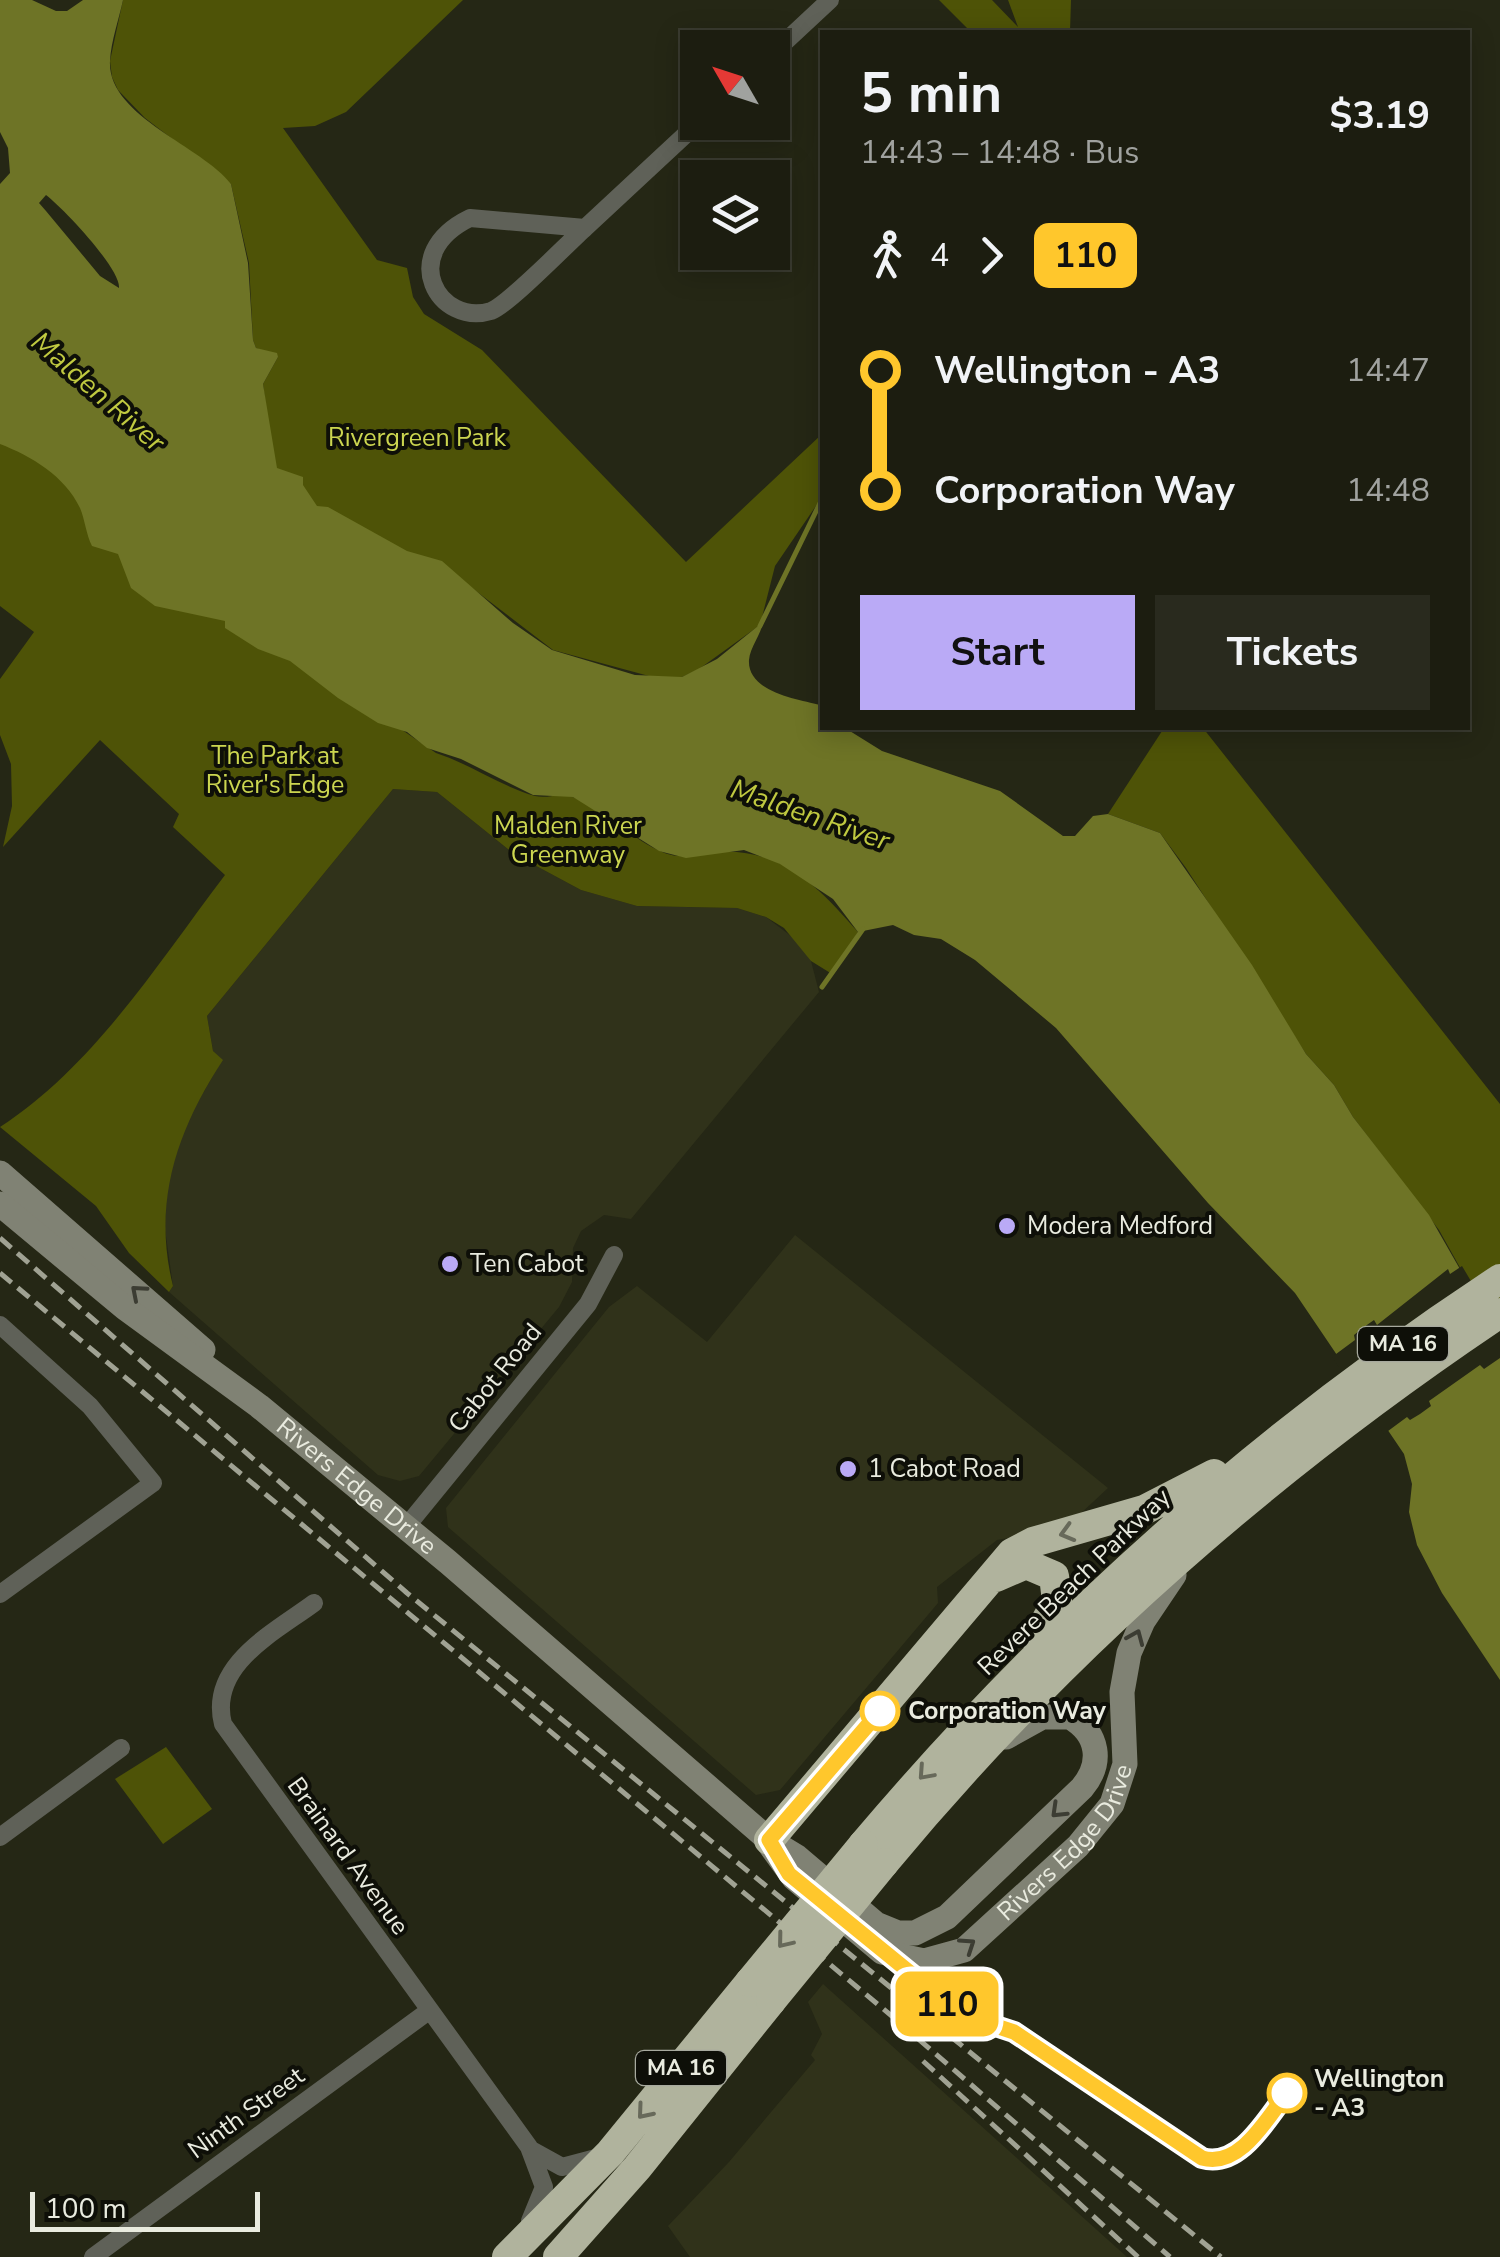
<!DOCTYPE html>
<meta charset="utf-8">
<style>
:root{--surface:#1c1d10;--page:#292a1e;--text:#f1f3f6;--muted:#a0a29f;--line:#3a3b30;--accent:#baaaf6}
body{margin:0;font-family:"Nunito Sans",sans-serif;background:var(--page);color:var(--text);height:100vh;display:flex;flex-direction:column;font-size:38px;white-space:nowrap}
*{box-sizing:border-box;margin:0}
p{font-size:32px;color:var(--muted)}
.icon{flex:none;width:55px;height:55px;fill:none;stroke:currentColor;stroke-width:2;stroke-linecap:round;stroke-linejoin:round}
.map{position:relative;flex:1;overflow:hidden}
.drawer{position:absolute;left:820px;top:30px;width:650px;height:700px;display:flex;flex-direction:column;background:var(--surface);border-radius:0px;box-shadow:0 5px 25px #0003,0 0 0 2px var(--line)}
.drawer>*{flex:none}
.badge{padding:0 20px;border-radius:15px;font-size:35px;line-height:65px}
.needle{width:65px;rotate:309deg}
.buttons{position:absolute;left:680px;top:30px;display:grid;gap:20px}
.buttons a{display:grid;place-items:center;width:110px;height:110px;border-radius:0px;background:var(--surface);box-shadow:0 5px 25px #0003,0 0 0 2px var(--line);font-size:50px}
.scale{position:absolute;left:30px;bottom:25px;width:230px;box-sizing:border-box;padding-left:10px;border:5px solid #e9ebdf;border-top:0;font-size:28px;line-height:35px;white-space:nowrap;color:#e9ebdf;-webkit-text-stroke:8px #0e0f08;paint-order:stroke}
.map>.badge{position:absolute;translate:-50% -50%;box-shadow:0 0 0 5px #fff}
.legs{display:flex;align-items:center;gap:15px;height:110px;padding:0 40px;font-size:32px}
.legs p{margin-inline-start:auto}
.headline{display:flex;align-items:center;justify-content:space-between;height:170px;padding:0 40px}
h1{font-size:55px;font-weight:700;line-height:75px}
.button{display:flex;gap:20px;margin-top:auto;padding:20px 40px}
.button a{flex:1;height:115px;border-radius:0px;background:var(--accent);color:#111;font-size:40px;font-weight:700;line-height:115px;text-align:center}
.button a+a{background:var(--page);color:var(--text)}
ul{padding:0 40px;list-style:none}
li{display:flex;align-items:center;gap:35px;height:120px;font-size:38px}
li i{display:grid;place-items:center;width:15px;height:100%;margin:0 12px;background:currentColor}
li i::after{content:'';width:25px;height:25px;margin:-12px;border:8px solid;border-radius:50%;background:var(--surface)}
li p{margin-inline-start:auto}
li:first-child i{background:linear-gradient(#0000 50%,currentColor 0)}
li:last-child i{background:linear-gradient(currentColor 50%,#0000 0)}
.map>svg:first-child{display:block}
.built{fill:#30321a}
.green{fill:#4e5307}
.water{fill:#6e7426;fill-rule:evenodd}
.pier{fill:#252715}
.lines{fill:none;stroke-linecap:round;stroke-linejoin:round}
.stream{stroke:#6e7426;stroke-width:5}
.street{stroke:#5f6158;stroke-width:18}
.secondary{stroke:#808274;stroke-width:25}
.highway{stroke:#b0b39d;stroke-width:30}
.rail{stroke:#a0a293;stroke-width:5;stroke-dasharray:15 8;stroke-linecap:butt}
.highway-bridge{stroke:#b0b39d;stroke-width:30}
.oneway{stroke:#3c3d33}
.oneway2{stroke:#67695a}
.line-1-casing{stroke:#fff;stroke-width:22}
.line-1{stroke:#ffc72c;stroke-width:15}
.poi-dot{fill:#baaaf6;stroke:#0e0f08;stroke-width:4}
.stop-1-dot{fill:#fff;stroke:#ffc72c;stroke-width:5}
.labels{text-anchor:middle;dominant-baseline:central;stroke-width:8;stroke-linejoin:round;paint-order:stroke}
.shield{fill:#0e0f08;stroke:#a7a99e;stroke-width:2.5}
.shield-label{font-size:22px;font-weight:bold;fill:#e9ebdf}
.park-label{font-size:25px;fill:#ccd650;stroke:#0e0f08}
.poi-label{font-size:25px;fill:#e9ebdf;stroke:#0e0f08;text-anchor:start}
.street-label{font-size:25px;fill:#e9ebdf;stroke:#0e0f08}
.stop-label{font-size:25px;font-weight:bold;fill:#e9ebdf;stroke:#0e0f08;text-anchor:start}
.water-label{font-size:28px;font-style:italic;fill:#c0c940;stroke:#0e0f08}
</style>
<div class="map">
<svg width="1500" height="2257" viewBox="0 0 1500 2257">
<rect width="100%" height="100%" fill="#252715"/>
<path class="built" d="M393,789L437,792L514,854L581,890L637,906L737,908L766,917L800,943L811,961L819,992L631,1219L604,1215L581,1231L573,1248L572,1282L559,1307L419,1476L400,1481L378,1475L169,1292L173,1286L165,1229L166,1191L183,1128L222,1060L213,1051L207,1016Z
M795,1235L1108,1488L1079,1515L1035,1533L997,1540L937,1587L938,1603L780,1790L756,1795L448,1527L446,1508L609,1307L637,1286L707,1342Z
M823,1984L1127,2257H690L668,2226L729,2162L815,2060L811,2055L822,2034L808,2002Z"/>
<path class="green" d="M123,0H463L346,112L315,126L283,128L377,260L407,268L413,297L424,314L482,350L686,562L822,434V497L775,566L760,625L699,669L682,677L660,679L553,650L455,575L365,536L349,521L316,509L275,478L263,384L278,357L256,348L253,340L249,263L231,184L145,118L118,90L112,77L110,61Z
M939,0H992L1018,27L1008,0H1071L1070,32H971Z
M0,439L65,477L123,551L292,655L436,753C470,764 500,786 535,796C548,799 560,792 573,797C604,809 628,836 658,850C681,862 695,853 718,852C783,848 818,887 858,932L832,974L811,961L784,928L766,917L737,908L637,906L581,890L514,854L437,792L393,789L207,1016L213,1051L223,1060C177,1130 152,1202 173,1286L169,1292L129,1253L96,1206L0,1127C94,1066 158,963 225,875L173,827L179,814L100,740L3,847L12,806L11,764L0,735V679L34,632L0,606Z
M1164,728H1203L1500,1104V1339L1439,1230L1353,1117L1334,1085L1306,1054L1186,868L1160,833L1108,814Z
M166,1747L212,1809L163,1844L115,1779Z"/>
<path class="water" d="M0,0H32L56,11H67L83,0H123C119,19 111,41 110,61C107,116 202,146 231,184L248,263L253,340L256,348L277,353L278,357L263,384L277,468L303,477V485L317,506L328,507L407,551L442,561L513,623L552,650L635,675L682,677L717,659L763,622C761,635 750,647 749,660C747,692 797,699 820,705L822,728H845L882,751L1000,791L1063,836H1075L1093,816L1108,814L1160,833L1252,965L1306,1054L1334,1085L1353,1117L1429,1215L1500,1339V1680L1442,1593L1417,1545L1409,1512L1412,1484L1404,1454L1295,1293L1208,1203L1056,1028L975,960L941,939L914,935L893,925L858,932L833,899L780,864L744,850L686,858L659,851L573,797L533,795L461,759L427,748L407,732L378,723L338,698L290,661L258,649L225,628V621L155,606L131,588L118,554L92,546C86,534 85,520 80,508C65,476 31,456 0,444V184L10,173L8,148L0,132ZM46,195C63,208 121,269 119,288L100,276L46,211L39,203Z"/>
<path class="pier" d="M1462,1266L1500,1330V1358L1484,1369L1480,1365L1429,1401L1431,1406L1420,1414L1410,1420L1407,1417L1384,1434L1332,1357L1355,1340L1354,1335L1364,1327L1374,1320L1377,1325L1448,1269L1450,1274Z"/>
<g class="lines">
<path class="stream" d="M760,626L822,499
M822,987L863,929"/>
<path class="street" d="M772,54L830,0
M470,218L585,228C567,244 508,305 491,311C439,327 396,254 470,218Z
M585,228L699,122
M0,1325L90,1406L153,1483L0,1594
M406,1527L588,1304L614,1255
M314,1603C275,1632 208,1665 223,1724L529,2147L544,2187L530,2221
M0,1837L121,1748
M533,2151L562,2167L596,2158
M93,2257L430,2010"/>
<g class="secondary">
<path d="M0,1173L203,1350"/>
<path id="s1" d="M0,1204L125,1308L259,1406L448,1562L769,1840L797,1857L876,1924L898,1933H915L947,1917L1082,1788C1103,1763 1099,1734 1070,1717H1042L1006,1737"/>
<path id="s2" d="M770,1845L794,1878L882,1952L924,1961L964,1950L1078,1846L1112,1804L1125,1764L1122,1692L1129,1653L1143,1621L1174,1575"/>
</g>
<path class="highway" d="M996,1577L1026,1564L1054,1576L1057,1601L1036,1639
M769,1840L1012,1553L1033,1542L1144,1510L1214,1474
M863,1845C1048,1626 1261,1436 1500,1279
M884,1863C1061,1649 1270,1467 1500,1313
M507,2257L610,2153L750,1982
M558,2257L637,2168L771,2001"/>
<path class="rail" d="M0,1238L407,1593L1221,2257
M0,1273L893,2017L1170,2257
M923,2061L1138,2257"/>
<path class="highway-bridge" d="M750,1982L863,1845
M771,2001L884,1863"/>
</g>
<defs><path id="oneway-chevron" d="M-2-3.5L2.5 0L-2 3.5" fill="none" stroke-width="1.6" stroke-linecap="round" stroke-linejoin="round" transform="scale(2.5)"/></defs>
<g class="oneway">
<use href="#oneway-chevron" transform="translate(138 1292) rotate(-139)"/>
<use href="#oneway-chevron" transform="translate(1136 1637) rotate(-67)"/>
<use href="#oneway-chevron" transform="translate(1058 1811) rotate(136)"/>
<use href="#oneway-chevron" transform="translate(968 1945) rotate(-34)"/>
</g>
<g class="oneway2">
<use href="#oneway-chevron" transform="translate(1067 1533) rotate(164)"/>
<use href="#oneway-chevron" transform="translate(925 1773) rotate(132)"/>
<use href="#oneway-chevron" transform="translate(784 1941) rotate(129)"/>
<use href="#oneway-chevron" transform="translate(644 2112) rotate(130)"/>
</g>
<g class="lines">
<defs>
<path id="line-1" d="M880,1711L769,1840L789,1874L962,2015L1014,2032L1202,2158C1240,2169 1267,2118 1287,2093"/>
</defs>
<use href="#line-1" class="line-1-casing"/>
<use href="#line-1" class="line-1"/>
</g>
<g class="poi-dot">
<circle cx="1007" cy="1226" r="10"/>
<circle cx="450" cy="1264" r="10"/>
<circle cx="848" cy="1469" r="10"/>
</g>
<g class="stop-1-dot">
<circle cx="880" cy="1711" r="18"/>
<circle cx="1287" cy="2093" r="18"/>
</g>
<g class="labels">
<g class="shield">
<rect x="1358" y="1327" width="90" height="34" rx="8"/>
<rect x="636" y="2051" width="90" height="34" rx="8"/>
</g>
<g class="shield-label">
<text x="1403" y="1344">MA 16</text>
<text x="681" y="2068">MA 16</text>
</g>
<g class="park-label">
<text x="417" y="438">Rivergreen Park</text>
<text x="275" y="756">The Park at<tspan x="275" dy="29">River's Edge</tspan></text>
<text x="568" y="826">Malden River<tspan x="568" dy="29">Greenway</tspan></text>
</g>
<g class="poi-label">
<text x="1027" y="1226">Modera Medford</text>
<text x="470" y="1264">Ten Cabot</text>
<text x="868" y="1469">1 Cabot Road</text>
</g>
<g class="street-label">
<text transform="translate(495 1378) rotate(-51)">Cabot Road</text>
<text stroke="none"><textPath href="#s1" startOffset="455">Rivers Edge Drive</textPath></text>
<text transform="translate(1074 1582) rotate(-44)">Revere Beach Parkway</text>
<text stroke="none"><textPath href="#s2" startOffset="390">Rivers Edge Drive</textPath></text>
<text transform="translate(348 1856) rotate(54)">Brainard Avenue</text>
<text transform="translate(246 2113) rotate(-36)">Ninth Street</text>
</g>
<g class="stop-label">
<text x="908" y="1711">Corporation Way</text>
<text x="1314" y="2079">Wellington<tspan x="1314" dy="29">- A3</tspan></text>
</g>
<g class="water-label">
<text transform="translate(98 392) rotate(41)">Malden River</text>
<text transform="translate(810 815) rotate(19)">Malden River</text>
</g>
</g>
</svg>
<div class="buttons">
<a><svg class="needle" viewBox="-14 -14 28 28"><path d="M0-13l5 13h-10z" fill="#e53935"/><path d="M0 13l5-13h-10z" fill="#a0a29f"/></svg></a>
<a><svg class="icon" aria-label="layers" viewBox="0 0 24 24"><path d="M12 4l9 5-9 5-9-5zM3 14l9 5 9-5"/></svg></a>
</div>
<div class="scale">100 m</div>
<b class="badge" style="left:947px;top:2004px;background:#ffc72c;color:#111">110</b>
<section class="drawer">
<div class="headline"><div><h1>5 min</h1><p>14:43 – 14:48 · Bus</p></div><b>$3.19</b></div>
<div class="legs"><svg class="icon" aria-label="walk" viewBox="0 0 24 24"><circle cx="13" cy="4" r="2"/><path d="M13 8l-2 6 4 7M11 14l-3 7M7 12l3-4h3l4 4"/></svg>4<svg class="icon" aria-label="forward" viewBox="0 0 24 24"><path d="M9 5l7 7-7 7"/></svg><b class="badge" style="background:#ffc72c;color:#111">110</b></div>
<ul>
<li><i style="color:#ffc72c"></i><b>Wellington - A3</b><p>14:47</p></li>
<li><i style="color:#ffc72c"></i><b>Corporation Way</b><p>14:48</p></li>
</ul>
<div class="button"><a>Start</a><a>Tickets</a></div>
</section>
</div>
